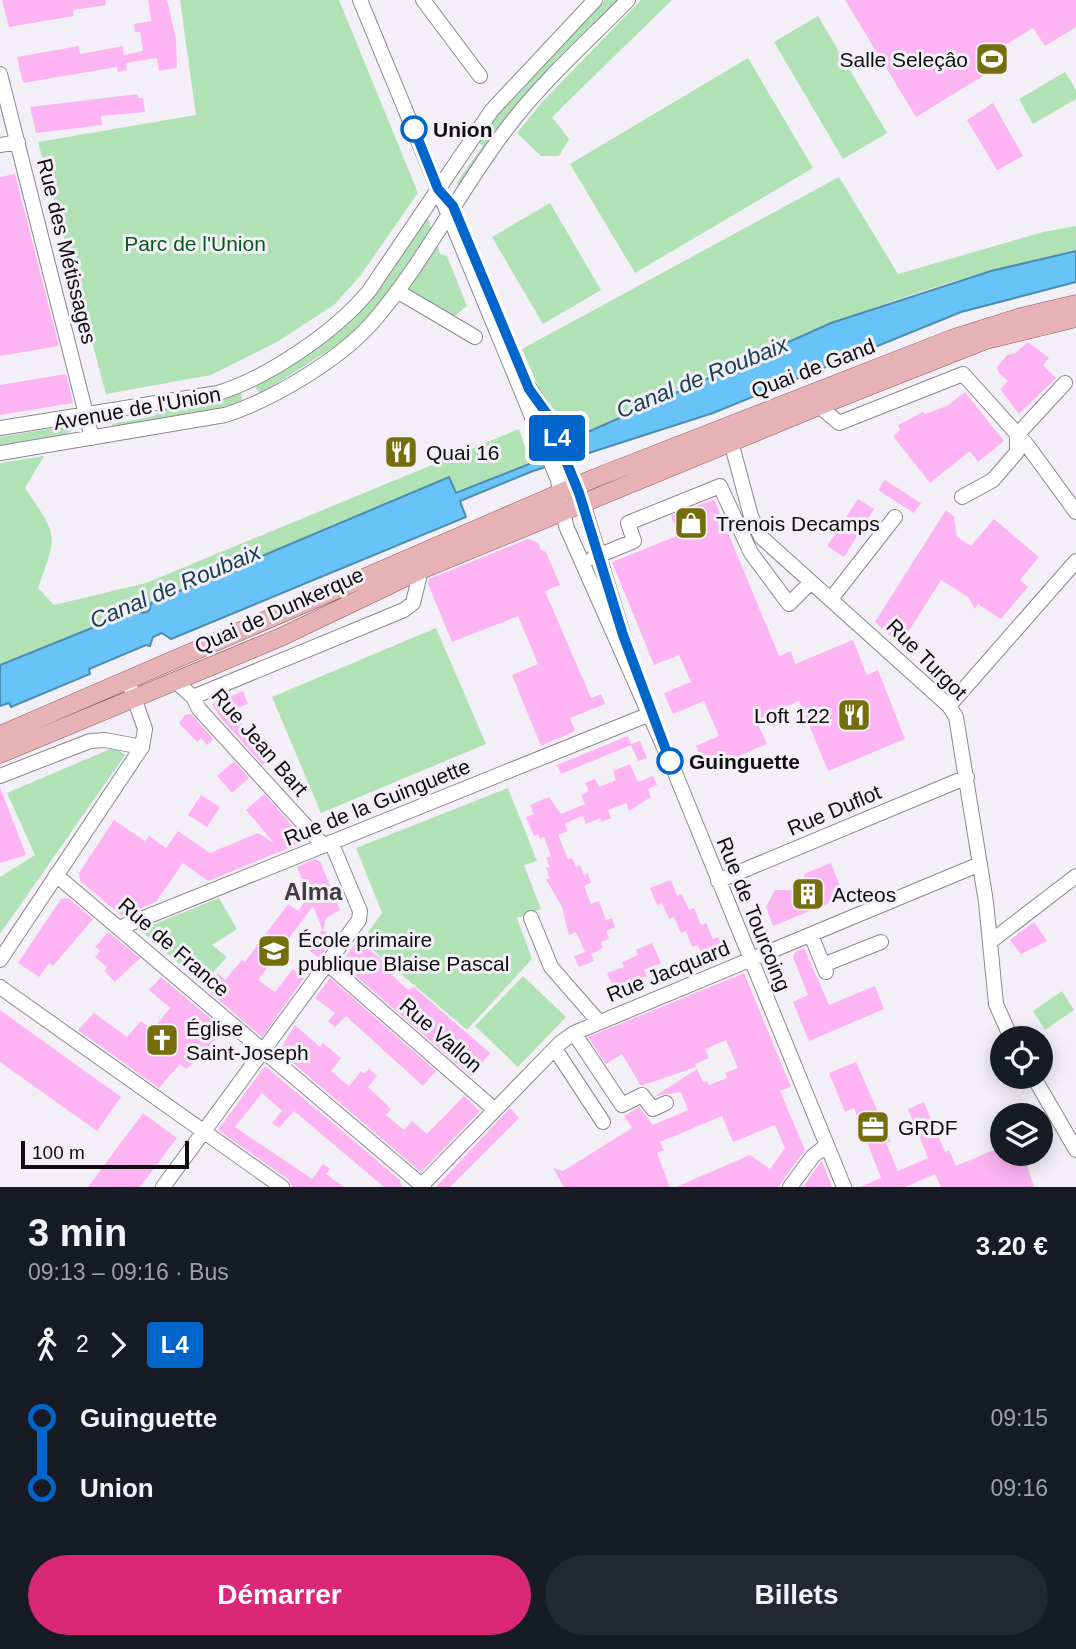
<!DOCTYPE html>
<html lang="fr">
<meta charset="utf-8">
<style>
:root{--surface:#171b24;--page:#242831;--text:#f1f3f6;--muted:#9ea1a6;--accent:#db2777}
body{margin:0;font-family:Helvetica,sans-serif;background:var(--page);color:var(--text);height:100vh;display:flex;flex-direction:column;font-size:26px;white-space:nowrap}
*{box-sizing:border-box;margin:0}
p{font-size:23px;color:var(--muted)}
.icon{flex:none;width:38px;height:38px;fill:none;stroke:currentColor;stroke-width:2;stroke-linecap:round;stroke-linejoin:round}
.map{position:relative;height:1187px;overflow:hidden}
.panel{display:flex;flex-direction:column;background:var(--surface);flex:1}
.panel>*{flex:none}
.badge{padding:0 14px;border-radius:5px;font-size:24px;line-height:46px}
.tools{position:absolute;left:990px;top:1026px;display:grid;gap:14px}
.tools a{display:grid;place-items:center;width:63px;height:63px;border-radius:50%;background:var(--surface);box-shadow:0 4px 18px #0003;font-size:35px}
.scale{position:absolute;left:21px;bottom:18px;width:168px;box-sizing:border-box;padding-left:7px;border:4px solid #100e10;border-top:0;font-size:19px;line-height:24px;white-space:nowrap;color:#100e10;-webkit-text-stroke:5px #f3eff6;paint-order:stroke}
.map>.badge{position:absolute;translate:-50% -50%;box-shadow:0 0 0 4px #fff}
.legs{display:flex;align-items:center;gap:10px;height:77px;padding:0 28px;font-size:23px}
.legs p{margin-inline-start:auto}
.overview{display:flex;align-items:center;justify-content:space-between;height:119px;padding:0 28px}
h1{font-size:38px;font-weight:700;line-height:52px}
.cta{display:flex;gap:14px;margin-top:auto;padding:14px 28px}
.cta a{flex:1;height:80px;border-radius:42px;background:var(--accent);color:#fff;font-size:28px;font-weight:700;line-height:80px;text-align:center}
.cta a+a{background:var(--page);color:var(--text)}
ul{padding:0 28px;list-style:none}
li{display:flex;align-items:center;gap:24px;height:70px;font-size:26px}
li i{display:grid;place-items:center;width:10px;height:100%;margin:0 9px;background:currentColor}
li i::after{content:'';width:18px;height:18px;margin:-9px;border:5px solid;border-radius:50%;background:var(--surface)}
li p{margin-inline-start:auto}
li:first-child i{background:linear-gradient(#0000 50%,currentColor 0)}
li:last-child i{background:linear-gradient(currentColor 50%,#0000 0)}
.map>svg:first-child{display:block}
.green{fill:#b1e2b5}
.water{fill:#67c3f8;stroke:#4d8db2;stroke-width:2}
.building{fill:#fdb4f2}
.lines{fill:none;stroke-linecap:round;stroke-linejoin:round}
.minor-casing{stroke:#8d888f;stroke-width:16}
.major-casing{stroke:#91575b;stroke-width:19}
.minor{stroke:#fff;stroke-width:14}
.major{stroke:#e6b2b5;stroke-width:18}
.line-1-casing{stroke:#fff;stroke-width:16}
.line-1{stroke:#06c;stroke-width:10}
.stop-1-dot{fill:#fff;stroke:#06c;stroke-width:3.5}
.labels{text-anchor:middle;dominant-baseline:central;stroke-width:6;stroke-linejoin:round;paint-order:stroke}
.poi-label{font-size:21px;fill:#100e10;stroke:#f3eff6;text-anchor:start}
.stop-label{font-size:21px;font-weight:bold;fill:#100e10;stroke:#f3eff6;text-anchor:start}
.park-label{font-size:21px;fill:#065a1f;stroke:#f3eff6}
.street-label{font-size:21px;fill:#100e10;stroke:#f3eff6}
.water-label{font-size:23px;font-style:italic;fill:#163e54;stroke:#f3eff6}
.quarter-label{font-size:24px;font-weight:bold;fill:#403c42;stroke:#f3eff6}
</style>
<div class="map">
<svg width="1076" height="1187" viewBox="0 0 1076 1187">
<rect width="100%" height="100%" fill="#f3eff6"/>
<path class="green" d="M180,0H339L418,193L360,276L334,305L277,342L211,375L106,394L38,142L196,115Z
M605,0H620L497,131L459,189L457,182L483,146L478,142L503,107Z
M641,0H672L552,117L569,139L559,156H541L517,133L543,101Z
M818,16L887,133L843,159L774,42Z
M748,58L813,168L635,273L570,164Z
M1065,72L1076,90V99L1033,124L1019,99Z
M839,177L898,274L1043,232L1076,226V251C900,285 731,362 570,441L551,404L541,393L522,349Z
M550,203L601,290L543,324L492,237Z
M427,216L431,229L376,309L351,336L260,394L255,386L323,343Z
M437,243L440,254L447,256L467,306L452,318L408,289Z
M241,391L242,402L218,411L112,428V424L154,416L161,410L216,400Z
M77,424V427L62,437L0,447V437Z
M519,429L530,462L456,493L448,477L151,606L149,611L143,613L139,609L0,665V463L44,456L25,488C58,537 58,533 38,588L54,605L146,583Z
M436,628L486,744L321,813L272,697Z
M115,747L125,755L0,934V877L35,855L7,793Z
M508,788L537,861L524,865L541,909L517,918L532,959L467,1030L362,941L382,913L356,848Z
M219,898L237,929L212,945L227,957L203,984L140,930Z
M523,976L566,1017L518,1067L475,1026Z
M1062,991L1074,1010L1045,1030L1033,1011Z"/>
<path class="water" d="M1076,251V282L961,312L713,413L533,471L460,501L466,517L171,639L162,633L153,637L150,646L146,645L89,669L90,674L11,707L9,703L0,706V665L139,609L143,613L149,611L151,603L449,477L456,493L572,447L570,441L588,432L831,323L991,271Z"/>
<path class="building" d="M2,0H105L106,5L73,10L74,16L9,27Z
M148,0H167L176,39L177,68L159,71L157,58L126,63L127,70L118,72L117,67L23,83L17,57L79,46L80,54L123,46L124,55L143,51L140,32H135L134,24L151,21Z
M845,0H1076V27L1045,46L1033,28L997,50L1004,63L916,117Z
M138,94V98H143L145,112L101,116L102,125L36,133L30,107Z
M993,103L1023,156L997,170L967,120Z
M15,174L59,346L0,356V177Z
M1028,342L1049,358L1043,365L1056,378L1019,414L1000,389L1008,381L999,373L997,367L1007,355L1015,353Z
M66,374L73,403L0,415V385Z
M965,392L1004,441L978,462L970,451L930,483L893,436L900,430L898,425L923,412L925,414L947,406Z
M885,480L921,503L914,513L878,490Z
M714,499L779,656L791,651L795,664L853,640L867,675L878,670L905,739L828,771L799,701L756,720L767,744L706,770L696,746L719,736L704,701L673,714L664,693L691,682L679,655L654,665L612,562L679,535L671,516Z
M858,499L874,509L844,557L827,546Z
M946,510L954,517L957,537L971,546L994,519L1039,557L1020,580L1028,587L1001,619L978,604L975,609L968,597L941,580L900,645L875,622Z
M528,539L539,543L540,549L546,552L560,585L545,591L591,698L601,694L605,704L570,718L575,731L541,746L512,675L538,664L518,616L452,642L428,584L429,579Z
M243,691L248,704L231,710L262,747L266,744L275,754L263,765L220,717L212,704Z
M191,714L213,739L207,745L201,738L197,742L179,723L185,715Z
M628,736L631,744L640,741L647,758L638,761L631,745L561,774L557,765Z
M234,761L249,778L232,793L217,776Z
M630,764L638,782L653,776L657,785L648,789L651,797L629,811L626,803L608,810L611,818L601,822L600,818L586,824L583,816L573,820L565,824L568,831L558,835L568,859L572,858L576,867L580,865L584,875L588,873L591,883L584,886L591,904L599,901L606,920L612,918L615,927L606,931L609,939L601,942L603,948L591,954L594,961L579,967L574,956L585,952L576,932L569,935L562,907L546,879L550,878L546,868L550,867L546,858L551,856L544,837L540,839L538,834L534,836L526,817L534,814L530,805L549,797L561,814L585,804L581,795L589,791L585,783L595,779L599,787L616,780L613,771Z
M0,787L26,855L0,863Z
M264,794L306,841L208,881L183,863L156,902L122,916L80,881L79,873L114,820L145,841L149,836L166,848L178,831L210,853L258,833L274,843L246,810Z
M201,795L220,807L207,827L188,815Z
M315,859L320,861L340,910L326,918L323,931L313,906L258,980L275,992L293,969L304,978L262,1037L205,988L218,973L225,980L242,960L245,962L288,904L298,911L309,896L297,867Z
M831,863L844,897L773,926L766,907L775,890H790L807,883L804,874Z
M671,880L677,896L682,894L689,910L694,908L701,925L706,923L713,939L718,937L725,953L704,961L698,945L692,947L686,931L681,933L674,917L669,919L662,903L657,905L650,888Z
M68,898L93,919L53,966L49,963L39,977L18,963L61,899Z
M1034,922L1047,941L1021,954L1010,940Z
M322,930L334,938L319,958L308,950Z
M108,932L140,958L115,982L104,971L107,967L95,957L100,951L95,947Z
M358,940L395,971L392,975L408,990L414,987L490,1053L471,1076L341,963Z
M652,943L661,963L644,970L647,976L630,982L632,987L616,994L607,973L624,967L622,962L638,955L636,950Z
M804,948L829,1005L875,986L884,1009L809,1041L793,1002L808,995L793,957L795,952Z
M744,973L791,1087L780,1091L805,1150L778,1187H676L750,1155L770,1169L785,1148L775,1125L733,1142L722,1116L660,1142L664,1150L657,1153L670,1187H564L553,1168L563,1171L632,1128L624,1116L639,1107L653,1125L688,1110L681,1092L655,1096L697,1069L703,1082L707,1081L709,1085L727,1078L725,1073L738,1068L726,1040L705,1049L709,1058L695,1064L696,1067L641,1086L622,1054L606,1064L588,1037Z
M161,977L224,1030L195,1062L186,1069L180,1064L159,1088L78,1030L94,1013L127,1037L141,1021L152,1030L170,1008L149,990Z
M330,978L436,1071L423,1086L346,1016L335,1027L328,1021L335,1013L315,998Z
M0,1010L121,1097L97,1131L0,1062Z
M295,1025L320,1047L323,1043L341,1058L331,1071L349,1086L361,1071L364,1074L369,1069L377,1076L368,1087L391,1109L386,1115L404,1130L412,1121L427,1134L464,1096L480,1111L421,1172L279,1051Z
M856,1062L891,1141L886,1143L898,1171L928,1158L908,1109L924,1102L945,1152L949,1150L956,1166L1003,1146V1153H1023L1034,1187H941L935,1174L905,1187H860L881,1178L854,1108L845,1112L829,1073Z
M265,1066L400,1180L402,1187H384L294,1111L279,1128L272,1123L282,1111L262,1093L235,1127L312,1179L323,1164L330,1169L326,1174L344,1187H292L288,1179L218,1130Z
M510,1108L519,1118L450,1187H436Z
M143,1113L177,1138L140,1187H88Z
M822,1161L832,1187H803L821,1162Z"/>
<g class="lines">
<defs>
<path id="minor" d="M360,0L558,480L566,526L673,768L844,1187
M423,0L480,76
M0,74L92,438
M0,145L18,142
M397,291L475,337
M526,383L547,414L583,503L627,647
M819,406L839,423L963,374L1027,445L1076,512
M0,428L218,393C269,377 335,332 369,291L492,110L595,0
M731,442L751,516L761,537L949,706L956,717L986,902L996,1004L1011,1038
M0,453L225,415C272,400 339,360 372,323C425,262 461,187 511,123C545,79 589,40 628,0
M962,497L993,480L1017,452V435L1065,383
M593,558L634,541L628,523L720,486L751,553L789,604L811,582
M831,599L895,517
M175,681L193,697L404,610L413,603L421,570
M193,697L199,709L323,845
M949,706L1076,561
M0,776L90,741L105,740L142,747
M56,875L424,1187
M718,881L967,777
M531,918L551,967L599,1022
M119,928L650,714
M811,935L826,972
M990,942L1076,876
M0,960L142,747L145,729L131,689
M329,965L495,1110
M823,965L881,942
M0,987L282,1187
M574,1033L622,1105L642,1095L653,1109L666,1103
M555,1049L603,1122
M1033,1076L1076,1150
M163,1187L359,920L360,911L331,842
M420,1187L560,1043L574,1033L980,864
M790,1187L813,1156L827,1145"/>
<path id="major" d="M0,735L595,478L954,338L1021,317L1076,304
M0,754L281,637L421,570L819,406L986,340L1076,318"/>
</defs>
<use href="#minor" class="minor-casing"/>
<use href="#major" class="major-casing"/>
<use href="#minor" class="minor"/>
<use href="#major" class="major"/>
</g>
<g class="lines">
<defs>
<path id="line-1" d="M414,129L438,189L453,206L529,389L547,414L579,493L623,635L670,761"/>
</defs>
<use href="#line-1" class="line-1-casing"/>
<use href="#line-1" class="line-1"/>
</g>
<defs>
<symbol id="stadium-square" viewBox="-11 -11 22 22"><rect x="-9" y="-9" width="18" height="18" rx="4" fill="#756e0c" stroke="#f3eff6"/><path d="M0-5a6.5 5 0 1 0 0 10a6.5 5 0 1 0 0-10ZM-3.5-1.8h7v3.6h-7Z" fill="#fff"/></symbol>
<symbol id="restaurant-square" viewBox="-11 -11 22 22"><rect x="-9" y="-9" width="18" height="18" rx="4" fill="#756e0c" stroke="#f3eff6"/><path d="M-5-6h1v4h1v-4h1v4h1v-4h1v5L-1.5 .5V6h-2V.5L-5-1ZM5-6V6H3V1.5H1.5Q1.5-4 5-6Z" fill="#fff"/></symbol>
<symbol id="shop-square" viewBox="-11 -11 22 22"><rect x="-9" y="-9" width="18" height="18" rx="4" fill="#756e0c" stroke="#f3eff6"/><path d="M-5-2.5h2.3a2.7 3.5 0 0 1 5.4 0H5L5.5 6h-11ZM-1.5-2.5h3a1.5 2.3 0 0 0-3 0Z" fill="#fff"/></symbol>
<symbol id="building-square" viewBox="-11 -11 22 22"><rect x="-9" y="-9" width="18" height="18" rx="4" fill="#756e0c" stroke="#f3eff6"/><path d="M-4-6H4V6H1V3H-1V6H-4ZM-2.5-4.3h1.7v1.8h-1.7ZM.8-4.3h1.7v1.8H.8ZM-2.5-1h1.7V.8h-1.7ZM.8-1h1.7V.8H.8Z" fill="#fff"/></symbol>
<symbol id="school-square" viewBox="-11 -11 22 22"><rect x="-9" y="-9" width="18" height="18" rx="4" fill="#756e0c" stroke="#f3eff6"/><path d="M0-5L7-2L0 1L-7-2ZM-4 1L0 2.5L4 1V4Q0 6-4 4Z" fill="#fff"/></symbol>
<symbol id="church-square" viewBox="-11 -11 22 22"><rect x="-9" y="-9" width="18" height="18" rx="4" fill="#756e0c" stroke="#f3eff6"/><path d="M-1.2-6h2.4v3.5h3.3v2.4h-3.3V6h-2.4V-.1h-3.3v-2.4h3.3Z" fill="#fff"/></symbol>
<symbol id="office-square" viewBox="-11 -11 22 22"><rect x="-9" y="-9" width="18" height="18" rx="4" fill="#756e0c" stroke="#f3eff6"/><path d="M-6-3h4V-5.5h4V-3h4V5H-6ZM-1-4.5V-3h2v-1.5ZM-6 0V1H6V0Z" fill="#fff"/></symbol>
</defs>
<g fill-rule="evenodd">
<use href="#stadium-square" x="973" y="40" width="38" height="38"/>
<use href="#restaurant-square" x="382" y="433" width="38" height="38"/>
<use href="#shop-square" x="672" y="504" width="38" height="38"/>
<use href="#restaurant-square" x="835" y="696" width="38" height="38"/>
<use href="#building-square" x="789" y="875" width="38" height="38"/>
<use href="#school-square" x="255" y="932" width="38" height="38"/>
<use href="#church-square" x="143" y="1021" width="38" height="38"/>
<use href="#office-square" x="854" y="1108" width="38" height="38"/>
</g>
<g class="stop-1-dot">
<circle cx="414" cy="129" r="12"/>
<circle cx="670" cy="761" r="12"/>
</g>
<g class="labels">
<g class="poi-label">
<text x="968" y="59" text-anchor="end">Salle Seleçâo</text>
<text x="426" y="452">Quai 16</text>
<text x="716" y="523">Trenois Decamps</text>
<text x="830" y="715" text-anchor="end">Loft 122</text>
<text x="832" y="894">Acteos</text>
<text x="298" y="939">École primaire<tspan x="298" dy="24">publique Blaise Pascal</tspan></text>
<text x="186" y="1028">Église<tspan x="186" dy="24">Saint-Joseph</tspan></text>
<text x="898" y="1127">GRDF</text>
</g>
<g class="stop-label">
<text x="433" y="129">Union</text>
<text x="689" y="761">Guinguette</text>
</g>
<g class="park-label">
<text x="195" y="243">Parc de l'Union</text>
</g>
<g class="street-label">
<text transform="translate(67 251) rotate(76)">Rue des Métissages</text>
<text transform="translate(813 368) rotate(-21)">Quai de Gand</text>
<text transform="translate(137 408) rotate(-10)">Avenue de l'Union</text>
<text transform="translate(279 610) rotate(-24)">Quai de Dunkerque</text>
<text transform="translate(927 659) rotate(45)">Rue Turgot</text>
<text transform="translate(260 742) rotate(49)">Rue Jean Bart</text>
<text transform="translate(377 802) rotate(-22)">Rue de la Guinguette</text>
<text transform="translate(834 810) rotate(-23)">Rue Duflot</text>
<text transform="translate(754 914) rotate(68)">Rue de Tourcoing</text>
<text transform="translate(174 947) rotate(41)">Rue de France</text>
<text transform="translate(668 971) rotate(-22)">Rue Jacquard</text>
<text transform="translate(441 1035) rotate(41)">Rue Vallon</text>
</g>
<g class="water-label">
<text transform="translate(702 377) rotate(-22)">Canal de Roubaix</text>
<text transform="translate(175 586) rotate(-23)">Canal de Roubaix</text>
</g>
<g class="quarter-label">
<text x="313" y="891">Alma</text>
</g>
</g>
</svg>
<div class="tools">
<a><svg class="icon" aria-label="locate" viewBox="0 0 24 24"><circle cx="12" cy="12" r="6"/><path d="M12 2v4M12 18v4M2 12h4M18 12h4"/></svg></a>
<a><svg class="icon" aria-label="layers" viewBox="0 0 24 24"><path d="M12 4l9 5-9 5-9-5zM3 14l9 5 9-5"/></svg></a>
</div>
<div class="scale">100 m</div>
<b class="badge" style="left:557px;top:438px;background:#06c;color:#fff">L4</b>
</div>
<section class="panel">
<div class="overview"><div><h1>3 min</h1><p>09:13 – 09:16 · Bus</p></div><b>3.20 €</b></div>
<div class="legs"><svg class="icon" aria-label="walk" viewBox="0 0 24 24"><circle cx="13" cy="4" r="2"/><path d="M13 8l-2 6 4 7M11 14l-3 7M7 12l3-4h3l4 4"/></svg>2<svg class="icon" aria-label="forward" viewBox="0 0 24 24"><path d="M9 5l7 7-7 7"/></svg><b class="badge" style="background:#06c;color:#fff">L4</b></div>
<ul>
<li><i style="color:#06c"></i><b>Guinguette</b><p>09:15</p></li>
<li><i style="color:#06c"></i><b>Union</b><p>09:16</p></li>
</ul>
<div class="cta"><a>Démarrer</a><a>Billets</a></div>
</section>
